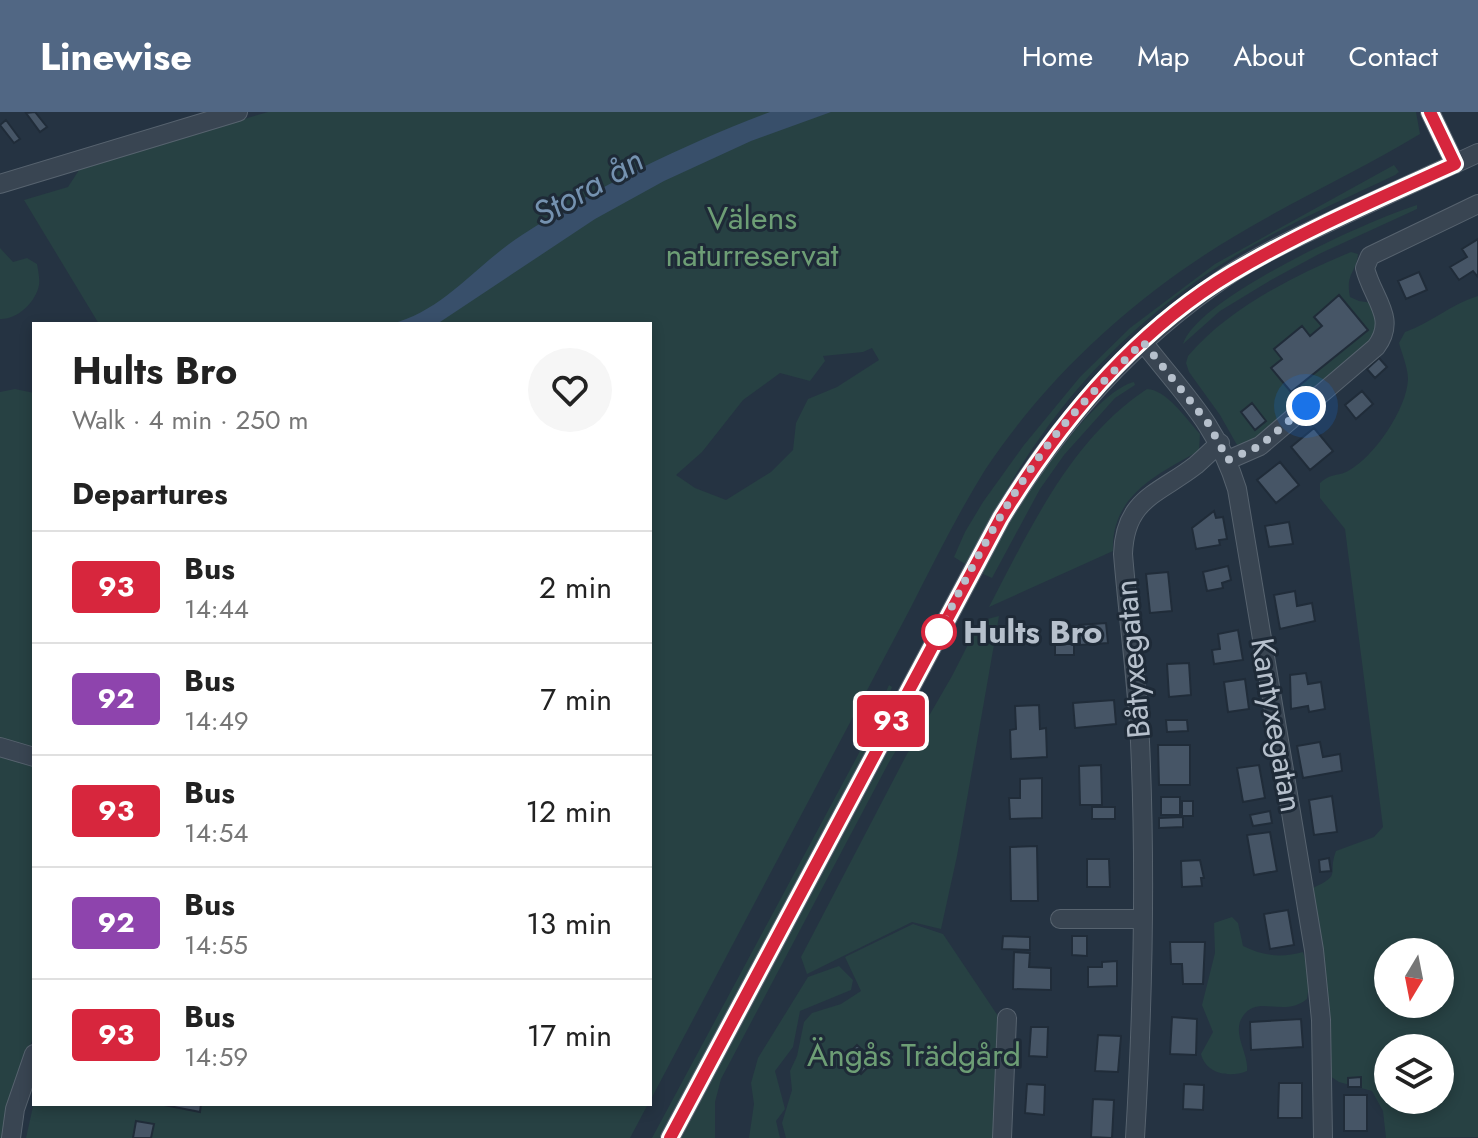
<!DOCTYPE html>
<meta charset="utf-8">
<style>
:root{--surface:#fff;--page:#f6f6f6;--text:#222;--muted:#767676;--line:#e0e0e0;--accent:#516784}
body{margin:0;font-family:Jost,sans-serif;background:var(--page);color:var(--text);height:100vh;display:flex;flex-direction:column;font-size:30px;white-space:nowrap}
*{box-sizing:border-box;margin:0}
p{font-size:26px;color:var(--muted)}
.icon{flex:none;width:44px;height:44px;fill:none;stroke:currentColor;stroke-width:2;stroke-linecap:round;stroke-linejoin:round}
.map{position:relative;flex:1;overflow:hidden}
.side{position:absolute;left:32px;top:210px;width:620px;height:784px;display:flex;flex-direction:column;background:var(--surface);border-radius:0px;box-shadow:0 4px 12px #0003}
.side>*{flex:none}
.badge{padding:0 16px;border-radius:6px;font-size:28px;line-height:52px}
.needle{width:52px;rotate:190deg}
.controls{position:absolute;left:1374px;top:826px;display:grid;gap:16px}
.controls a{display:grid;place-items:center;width:80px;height:80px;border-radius:50%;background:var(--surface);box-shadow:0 4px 12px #0003;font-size:40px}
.you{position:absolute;width:40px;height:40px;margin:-20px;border:6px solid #fff;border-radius:50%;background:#1a73e8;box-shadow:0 0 0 12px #1a73e833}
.map>.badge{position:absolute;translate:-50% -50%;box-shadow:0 0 0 4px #fff}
h2{padding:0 40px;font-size:30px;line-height:72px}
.round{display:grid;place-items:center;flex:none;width:84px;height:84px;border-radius:42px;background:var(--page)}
.summary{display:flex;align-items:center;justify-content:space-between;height:136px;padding:0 40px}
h1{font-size:38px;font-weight:700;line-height:60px}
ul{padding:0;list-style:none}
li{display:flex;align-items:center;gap:24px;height:112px;padding:0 40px;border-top:2px solid var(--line)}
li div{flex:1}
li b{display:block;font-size:30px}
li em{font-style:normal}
li .badge{min-width:88px;font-weight:700;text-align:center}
header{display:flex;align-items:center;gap:48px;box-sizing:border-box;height:112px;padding:0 40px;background:var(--accent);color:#fff}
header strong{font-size:38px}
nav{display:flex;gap:44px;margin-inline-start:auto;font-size:28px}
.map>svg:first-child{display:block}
.green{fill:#274143;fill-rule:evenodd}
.water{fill:#384f6a}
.building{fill:#465566;stroke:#202c39;stroke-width:2}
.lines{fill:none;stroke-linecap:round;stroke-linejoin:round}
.minor-casing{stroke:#57636f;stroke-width:20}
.minor{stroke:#394552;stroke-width:18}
.line-casing{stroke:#fff;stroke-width:18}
.line{stroke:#d7263d;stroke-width:12}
.walk{stroke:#b6c0cc;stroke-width:8;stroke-dasharray:0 14.4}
.stop-dot{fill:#fff;stroke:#d7263d;stroke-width:4}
.labels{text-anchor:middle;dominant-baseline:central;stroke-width:6;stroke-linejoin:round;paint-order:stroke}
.park-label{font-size:32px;fill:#6d9e75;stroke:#1e2a37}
.stop-label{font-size:32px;font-weight:bold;fill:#b6c0cc;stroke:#1e2a37;text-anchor:start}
.street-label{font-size:32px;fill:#b6c0cc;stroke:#1e2a37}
.water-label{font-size:34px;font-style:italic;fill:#7592b0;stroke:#1e2a37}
</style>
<header>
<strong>Linewise</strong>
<nav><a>Home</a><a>Map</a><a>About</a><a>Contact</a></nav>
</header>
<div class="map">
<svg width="1478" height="1026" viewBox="0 0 1478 1026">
<rect width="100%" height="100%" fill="#253342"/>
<path class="green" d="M268,0H1416L1420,22C1360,58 1295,88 1235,124C1137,182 1048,263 985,358C957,403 934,450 910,497L650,989V212H99L24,88L68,75L81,55ZM872,236L879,248L837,275L808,287L796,311L793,338L771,360L726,388L695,376L676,363L702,340L743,288L780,261L810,269L825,249L823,244L863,240Z
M1394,53L1399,60L1395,63C1342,88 1288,112 1238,142C1160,189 1091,252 1039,327C1011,366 989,410 965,452L954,445L965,420L983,390L1024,333L1080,265L1130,216L1215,152Z
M1417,93V97L1319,142L1271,168L1220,199L1183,232C1198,185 1369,108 1417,93Z
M0,136L13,150L27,146L37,152C38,158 40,167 39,173C36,190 17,208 0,207Z
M1351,140L1358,142C1357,160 1345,161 1350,185L1359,189L1373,191L1379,222L1258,329L1243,335L1237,333L1220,303L1189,260L1186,251L1188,244C1229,196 1293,164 1351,140Z
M1478,184V1025L1386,1026L1383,999L1372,979L1339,970L1330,964L1325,871L1313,776C1343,762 1327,763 1336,739L1374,725L1383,715L1345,417L1320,386V371C1333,360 1337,365 1348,359C1374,345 1407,297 1408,267C1408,256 1402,242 1399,231L1405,220C1431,211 1451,192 1478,184ZM1388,840H1440V892H1388ZM1388,936H1440V988H1388Z
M1134,270L1135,273L1115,286L1064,343L1040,377L992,466L983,462C1000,418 1088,281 1134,270Z
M15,277L34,281V635L0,626V280Z
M1147,277C1167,278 1186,307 1200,322L1199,339C1157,362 1111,384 1113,439L989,495C1030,417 1071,327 1147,277Z
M999,504L957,744L941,817L912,810L807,862L801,845L907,642L952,564L980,509Z
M889,573L892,575L873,624L828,711L660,1026H652L858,643Z
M921,588L925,590L888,652L721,967L715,990V1026H681L892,632Z
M0,642L34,653V923L7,996L3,1026H0Z
M1232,805L1238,811L1243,834C1263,844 1281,846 1303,840L1310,863L1307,887C1284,906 1258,882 1243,904C1231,921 1249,941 1247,959C1229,966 1206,962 1201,942L1213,920L1202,893L1215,841L1214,811Z
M913,812L943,822L998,904L993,1026H786L782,1011L792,978L790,959L797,944L804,910L812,901L841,892L861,879L845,845Z
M839,854L853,868L851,878L800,899L793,935L775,959L785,997L776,1009L780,1026H749L754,992L751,971L758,946L808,865Z
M34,990V992H648L630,1026H26Z"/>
<path class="water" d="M770,0H831L751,29L664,69L595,107L437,212H391C444,199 478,151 522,123C599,74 685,32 770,0Z"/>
<path class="building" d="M35,0L47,15L40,20L26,1Z
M6,8L20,27L14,31L0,13Z
M1478,127V165L1473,159L1459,168L1450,155L1467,145L1462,137Z
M1419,160L1427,178L1406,187L1398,169Z
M1339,183L1368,218L1291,280L1271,256L1282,247L1274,237L1302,214L1310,224L1322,214L1314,205Z
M1379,246L1387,255L1375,266L1367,257Z
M1362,279L1373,292L1356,307L1345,293Z
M1252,291L1266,309L1255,318L1241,300Z
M1314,316L1333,339L1310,358L1291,335Z
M1280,350L1299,373L1276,391L1257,368Z
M1214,399L1216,406L1223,405L1227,427L1219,428L1220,433L1196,437L1192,416Z
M1289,410L1293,432L1269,435L1265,414Z
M1228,454L1231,468L1222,471L1223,476L1207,479L1203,460Z
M1168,460L1172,499L1150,501L1146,462Z
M1295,479L1297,494L1312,491L1315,509L1280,517L1274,483Z
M1106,511L1108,531L1080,533L1079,513Z
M1238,518L1243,548L1214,552L1212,538L1220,537L1218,522Z
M1055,532H1074V543H1055Z
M1189,551L1191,583L1169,585L1167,552Z
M1306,561L1308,572L1321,570L1325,597L1309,600L1308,594L1291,597L1290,563Z
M1245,567L1249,597L1228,600L1224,570Z
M1114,588L1116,612L1075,616L1073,591Z
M1039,593L1040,617L1046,616L1047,645L1011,647L1010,618L1016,617L1015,594Z
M1166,608H1187L1188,619L1167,620Z
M1320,630L1323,645L1340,642L1342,659L1303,666L1297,634Z
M1158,633H1190V673H1159Z
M1101,653L1102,693H1080L1079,654Z
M1259,653L1265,686L1243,690L1237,656Z
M1042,666V706L1010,707L1009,686H1020V667Z
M1332,684L1337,720L1314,723L1309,688Z
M1161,685H1180V703H1161Z
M1182,689H1193V704H1182Z
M1092,695H1115V707H1092Z
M1270,699L1272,711L1253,714L1250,703Z
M1183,705V715L1159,716V706Z
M1270,720L1277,759L1254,763L1247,723Z
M1037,734L1038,789H1011L1010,735Z
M1329,746L1331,759L1320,760L1319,748Z
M1087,747H1109L1110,775H1087Z
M1200,748L1204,766H1201L1202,774L1182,775L1181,749Z
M1288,798L1294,833L1270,837L1264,802Z
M1003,824L1030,825V838L1002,837Z
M1072,824H1087V844L1072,843Z
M1170,830H1205L1203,872H1183L1182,852H1171Z
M1014,840L1030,841L1029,855L1051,856V878L1013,877Z
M1117,849V874L1088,875V855H1102V850Z
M1172,905L1197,907L1196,943L1170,942Z
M1301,907L1303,935L1251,938L1250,910Z
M1031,915H1048L1047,945L1029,944Z
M1098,923L1121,924L1118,960L1095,959Z
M857,933L874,949L861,962L844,946Z
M1361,965V975H1348V966Z
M1279,971H1302V1006H1278Z
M1027,972L1045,973L1044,1003L1025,1001Z
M1184,972L1204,973L1203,998L1183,997Z
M1344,983H1367V1019H1344Z
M1093,987L1114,988L1112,1026L1091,1025Z
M159,992H201L200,1000Z
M136,1009L154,1012L151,1026H133Z"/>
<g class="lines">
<defs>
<path id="minor" d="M1430,0L1455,52
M0,72L238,0
M1143,230C1183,282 1217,312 1237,377L1314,838L1321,908L1323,1026
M1228,348L1260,334L1376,235C1398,206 1372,186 1365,156L1370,144L1478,92
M0,635L34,645
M1060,807H1143
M11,1026L15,997L34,942
M670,1026L1001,406C1061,308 1132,229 1227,164C1264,140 1306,121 1346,102C1390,82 1434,61 1478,41
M1002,1026L1007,906
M1135,1026C1143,894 1146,762 1140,630C1137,567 1128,504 1123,442C1125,386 1159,382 1196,353C1204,346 1212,338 1220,331"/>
</defs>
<use href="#minor" class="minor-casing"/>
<use href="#minor" class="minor"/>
</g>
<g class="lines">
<defs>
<path id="line" d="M670,1026L1001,406C1059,311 1135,219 1232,161C1303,119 1380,86 1455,52L1430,0"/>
</defs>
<use href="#line" class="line-casing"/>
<use href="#line" class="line"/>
<path class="walk" d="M939,520C974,450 1012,376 1062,315C1087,285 1115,258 1143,230L1208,311L1228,348L1260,334L1306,294"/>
</g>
<circle class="stop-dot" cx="939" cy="520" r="16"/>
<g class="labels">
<g class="park-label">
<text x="752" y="106">Välens<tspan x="752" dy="37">naturreservat</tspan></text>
<text x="914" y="943">Ängås Trädgård</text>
</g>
<g class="stop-label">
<text x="963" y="520">Hults Bro</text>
</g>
<g class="street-label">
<text transform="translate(1132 547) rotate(-95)">Båtyxegatan</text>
<text transform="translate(1277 613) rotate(80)">Kantyxegatan</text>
</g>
<g class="water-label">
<text transform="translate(588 75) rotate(-30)">Stora ån</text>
</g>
</g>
</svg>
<div class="controls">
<a><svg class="needle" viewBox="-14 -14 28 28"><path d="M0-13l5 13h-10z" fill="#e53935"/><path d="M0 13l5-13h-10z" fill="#767676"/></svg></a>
<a><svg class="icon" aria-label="layers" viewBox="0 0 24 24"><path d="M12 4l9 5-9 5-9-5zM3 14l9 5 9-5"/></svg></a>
</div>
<div class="you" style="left:1306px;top:294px"></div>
<b class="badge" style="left:891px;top:609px;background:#d7263d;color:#fff">93</b>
<section class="side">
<div class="summary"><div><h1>Hults Bro</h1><p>Walk · 4 min · 250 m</p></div><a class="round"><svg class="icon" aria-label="heart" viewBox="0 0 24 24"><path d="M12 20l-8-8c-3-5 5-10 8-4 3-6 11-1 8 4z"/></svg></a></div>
<h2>Departures</h2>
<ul>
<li><span class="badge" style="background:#d7263d;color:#fff">93</span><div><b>Bus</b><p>14:44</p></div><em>2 min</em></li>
<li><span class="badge" style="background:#8e44ad;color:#fff">92</span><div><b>Bus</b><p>14:49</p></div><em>7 min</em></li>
<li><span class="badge" style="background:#d7263d;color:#fff">93</span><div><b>Bus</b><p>14:54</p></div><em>12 min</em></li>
<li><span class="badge" style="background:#8e44ad;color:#fff">92</span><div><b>Bus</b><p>14:55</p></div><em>13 min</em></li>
<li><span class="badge" style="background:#d7263d;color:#fff">93</span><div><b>Bus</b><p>14:59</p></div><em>17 min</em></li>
</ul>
</section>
</div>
